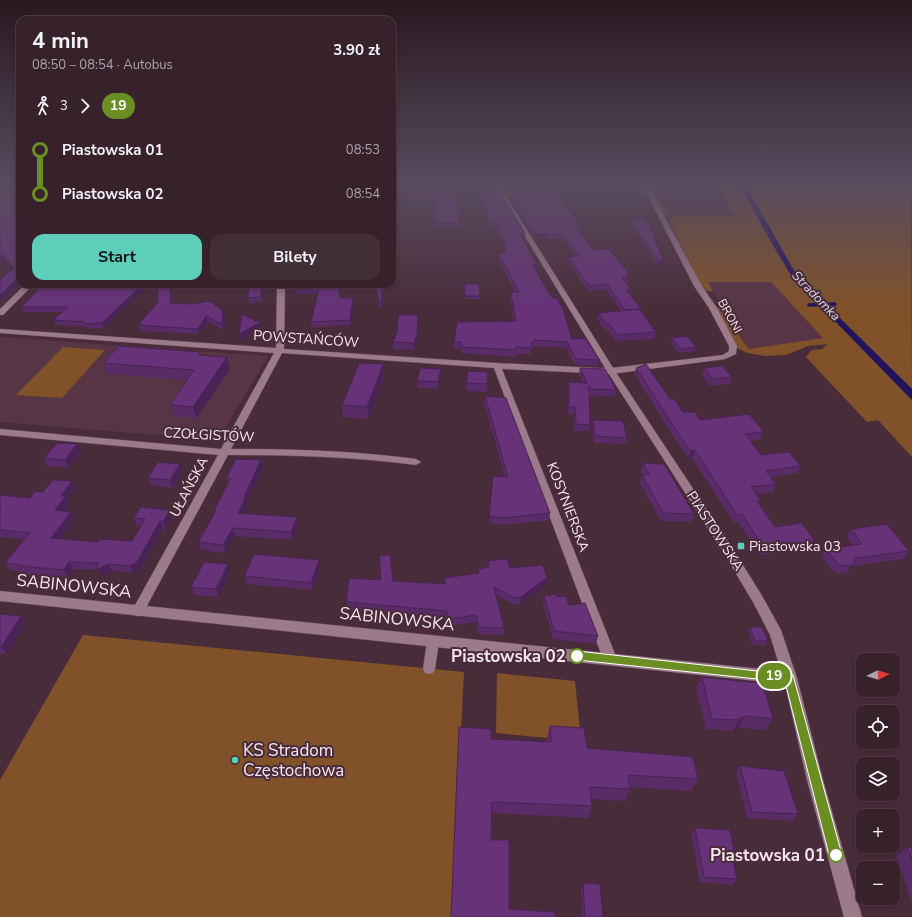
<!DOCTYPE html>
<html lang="pl">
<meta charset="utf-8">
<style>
:root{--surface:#37212b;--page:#422e37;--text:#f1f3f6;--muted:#aaa3a9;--line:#513e47;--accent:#5cceba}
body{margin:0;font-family:"Nunito Sans",sans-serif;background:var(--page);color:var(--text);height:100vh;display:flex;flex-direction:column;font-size:15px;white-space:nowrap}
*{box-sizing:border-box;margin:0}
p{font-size:13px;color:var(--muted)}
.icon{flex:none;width:22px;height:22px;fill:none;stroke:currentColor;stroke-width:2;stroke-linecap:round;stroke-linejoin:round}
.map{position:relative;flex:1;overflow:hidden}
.details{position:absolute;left:16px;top:16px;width:380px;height:272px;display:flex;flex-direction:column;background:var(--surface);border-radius:12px;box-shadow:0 2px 6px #0003,0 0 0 1px var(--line)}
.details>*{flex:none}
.badge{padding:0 8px;border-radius:13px;font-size:14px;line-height:26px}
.needle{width:26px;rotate:85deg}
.controls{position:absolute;left:856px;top:653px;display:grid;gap:8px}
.controls a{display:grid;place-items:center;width:44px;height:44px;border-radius:8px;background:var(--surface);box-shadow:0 2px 6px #0003,0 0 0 1px var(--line);font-size:20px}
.map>.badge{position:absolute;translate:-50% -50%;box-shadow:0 0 0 2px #fff}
.legs{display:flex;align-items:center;gap:6px;height:44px;padding:0 16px;font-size:13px}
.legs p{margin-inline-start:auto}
.headline{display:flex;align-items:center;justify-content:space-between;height:68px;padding:0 16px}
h1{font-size:22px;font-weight:700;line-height:30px}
.action{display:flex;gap:8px;margin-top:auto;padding:8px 16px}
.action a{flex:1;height:46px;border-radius:12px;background:var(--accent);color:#111;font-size:16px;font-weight:700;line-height:46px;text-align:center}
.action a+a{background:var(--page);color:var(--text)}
ul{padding:0 16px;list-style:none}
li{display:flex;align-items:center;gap:14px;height:44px;font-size:15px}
li i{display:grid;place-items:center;width:6px;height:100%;margin:0 5px;background:currentColor}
li i::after{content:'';width:10px;height:10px;margin:-5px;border:3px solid;border-radius:50%;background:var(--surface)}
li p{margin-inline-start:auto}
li:first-child i{background:linear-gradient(#0000 50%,currentColor 0)}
li:last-child i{background:linear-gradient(currentColor 50%,#0000 0)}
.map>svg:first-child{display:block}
.built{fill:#583545}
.green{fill:#815229}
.water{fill:#21135e}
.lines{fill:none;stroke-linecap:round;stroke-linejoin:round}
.stream{stroke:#21135e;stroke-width:3.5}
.service-casing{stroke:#634a56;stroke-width:1}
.minor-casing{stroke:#634a56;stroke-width:1}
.tertiary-casing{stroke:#634a56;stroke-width:1}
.service{fill:#9d7a89;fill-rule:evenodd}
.minor{fill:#9d7a89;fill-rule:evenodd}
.tertiary{fill:#9d7a89;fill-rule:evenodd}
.wall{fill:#592b67}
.shaded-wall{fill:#482354}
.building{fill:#673278;stroke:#482354}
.line-1{fill:#6b8e23;stroke:#fff}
.poi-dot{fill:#5cceba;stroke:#492c39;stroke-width:1.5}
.stop-1-dot{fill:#fff;stroke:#6b8e23;stroke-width:2}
.labels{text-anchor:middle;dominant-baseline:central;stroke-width:4;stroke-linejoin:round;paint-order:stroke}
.far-street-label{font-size:12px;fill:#f8e5ed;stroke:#492c39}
.far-water-label{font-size:13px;font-style:italic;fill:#d4d5ec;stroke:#492c39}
.street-label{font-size:14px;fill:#f8e5ed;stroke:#492c39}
.poi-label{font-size:14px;fill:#f8e5ed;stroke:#492c39;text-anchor:start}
.near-street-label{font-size:17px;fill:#f8e5ed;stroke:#492c39}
.near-stop-label{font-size:17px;font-weight:bold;fill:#f8e5ed;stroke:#492c39;text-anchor:end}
.near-poi-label{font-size:17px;fill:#f8e5ed;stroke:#492c39;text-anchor:start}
</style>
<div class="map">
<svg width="912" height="917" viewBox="0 0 912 917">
<rect width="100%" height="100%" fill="#492c39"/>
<path class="built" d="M650,182H717L735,216L669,215Z
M707,281L771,282L823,338L749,349L740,337Z
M0,337L268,356L218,440L0,422Z"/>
<path class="green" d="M646,182H650L669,215L735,216L717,182H738L769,238L792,277L912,400V457L878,420L867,422L806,357L812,350L822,349L828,344L808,346L786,355L765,356L747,353L737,348L717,310L720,303L740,337L749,349L823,338L771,282H708L713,291H707L701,286L669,221V219L674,218L662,214Z
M744,182H903L911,186L912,389L797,276Z
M63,347L105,350L62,398L16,395Z
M83,635L464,672L451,917H0V780Z
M497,673L575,681L581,741L496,733Z"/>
<path class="water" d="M738,182H744L797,276L912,389V400L792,277L769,238Z"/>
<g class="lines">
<path class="stream" d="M809,305L835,304"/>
<defs>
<path id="service" d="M905,182H911L912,186Z
M433,636L437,637L439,641L435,669L433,673L429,674L425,673L423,669L427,641L429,637Z"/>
<path id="minor" d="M641,182H646L702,286L717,308L737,346L736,354L725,359L611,374L502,369L617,659L615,663L610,665L605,663L603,659L494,368L282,353L231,449C293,449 355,451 416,459L421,462L416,465C353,457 291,455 228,455L142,615L138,616L134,615L132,611L134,607L218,455L0,435V429L221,449L274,353L0,333V329L276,348L277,284H285L284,349L497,363L597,368H611L723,355L729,351V346L709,308L694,286Z
M26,284H34L3,315H0V309Z"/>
<path id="tertiary" d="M492,182H497L615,371L731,546L761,594L781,630L797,678L823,780L862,917H844L807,780L785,684L0,601V591L781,671L770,635L753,602L723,552L607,371Z"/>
</defs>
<use href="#service" class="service-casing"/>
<use href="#minor" class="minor-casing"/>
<use href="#tertiary" class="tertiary-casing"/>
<use href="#service" class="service"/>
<use href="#minor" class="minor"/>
<use href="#tertiary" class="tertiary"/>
</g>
<path class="wall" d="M509,182H641L646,192L645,196L630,197L626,188L577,191L579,193L578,198H560L581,226L580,231H578L593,250L629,273L628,282H625L631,289L630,294L642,310V312L656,332L654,339L615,341L608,330H605L597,319L598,313L621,311L606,289L588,291L568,261L569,257L575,256L562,238L548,239L546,237L534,238L504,191L505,187H511Z
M483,186L525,233V239H523L537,265L536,271L572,339L599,360L598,366L575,365L566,348L534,346V349H531V354H516L515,357L461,353V349L454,348V342L514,321L510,300L511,294L515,292L498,259V253H504L505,248L496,228H488L481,196H457L459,228H435V199H400L399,194Z
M20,187V284L0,302L13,268L6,259L0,264Z
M632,218L663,260V263L658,266L634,229L632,221Z
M44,284H170L172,303L223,311L225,316L224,330L208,322L199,334L140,331L138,325L158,302V290H143L104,328L89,329L87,327L56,325L53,320L62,312H23L21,307Z
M249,284H263L262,302L249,303L248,298Z
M346,284V290L339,291L340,298L354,303L351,325L311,327V322L318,293L297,294L296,289Z
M375,284H384L382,307H379Z
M464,288L480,296V299H465Z
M418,322L417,341L414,350L393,349V342Z
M672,338L696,347L695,351L679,353L671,342Z
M201,355L230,368L197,418L174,416L170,405L187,380L108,374L103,363Z
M580,368L616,390L615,397L589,395L590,425L589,431H574V414H568V388L569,382L583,383L579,374Z
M636,368L670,399L683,412L700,420L764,432L761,439L750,441L761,455L801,466L798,473L770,477L776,484L773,492L756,494L761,501L759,504L775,527L815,541L811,548L761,555L738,522H734L692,458H689L678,444L635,375Z
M705,368L732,377L729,384L710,386L702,376Z
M441,369V377L438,389L417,388V381Z
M384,375L369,419L343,417L342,405Z
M488,379L487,392L466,391V383Z
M485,396L550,513L549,520L504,525L489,523L493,476L505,477L484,403Z
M593,420L627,438L625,444L594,443L592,427Z
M81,452L69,468L48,466L44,458Z
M643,463L694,514L691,522L661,521L640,483L642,475H643L641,471Z
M263,468L247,502L248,505L244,513L299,525L293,540L235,536L226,553L201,550L198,542L215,513L214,510L228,484L226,478Z
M183,471L173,488L151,485L148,478Z
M76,488L68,499L70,503L64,511L71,512L75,519L60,539L98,542L132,541L141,526L137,525L133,518L170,510L173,517L166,529H163L141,569L133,573L112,571L102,577L99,570L74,569L68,577L26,574L25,572L10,570L5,563L24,539L0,537V495L30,498Z
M851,529L909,551L904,559L851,566L846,573H835L821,557L826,549L853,545L846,537Z
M488,561L510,568L546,585L520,604L514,605L496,595L504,628V635L478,634L476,622L449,626L447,618L348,609L346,602L393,581L444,584V578L478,573V569L487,567Z
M320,568L313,590L247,584L244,576Z
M230,572L219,597L194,595L191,587Z
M544,596L557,597L569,605L598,636L596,644L553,639L543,604Z
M0,614L26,624L7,654H0Z
M750,627L768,641L765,645H753L748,631Z
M702,677L773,719L766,730L738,727L733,731L706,729L696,688Z
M550,726L587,748L698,779L691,791L630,787V789L625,801L591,799L592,806L588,818L492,813L491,840L509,909L451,917L491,739L547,742V738Z
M740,766L798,814L793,821L747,818L736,773Z
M695,828L735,855L732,859L737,879L732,885L700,882L691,834Z
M907,847H912V902L896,856Z
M583,883L603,917H582L581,889Z"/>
<path class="shaded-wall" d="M525,233V239L520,240V234Z
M547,233L546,237L534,238V234Z
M4,255L6,259L0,264V257Z
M663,260V263L658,266L659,262Z
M20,276V284L0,302V295Z
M169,284H170L172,308L171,303Z
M262,284H263L262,302L261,297Z
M383,284H384L382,307L381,301Z
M142,285L143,290L104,328L102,323Z
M353,298L354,303L351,325L350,320Z
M223,311L225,316L224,330L222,324Z
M418,315L417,341L414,350V343Z
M206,316L208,322L199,334L198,329Z
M260,323L261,329L241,340L239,334Z
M227,357L230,368L197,418L193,407Z
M383,364L384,375L369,419L367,407Z
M441,369V377L438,389V382Z
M77,444L81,452L69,468L65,460Z
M695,450L692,458H689L691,451Z
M261,460L263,468L247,502L248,505L241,520L238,513L244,497Z
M180,464L183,471L173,488L170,480Z
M72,481L76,488L68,499L70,503L60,517L55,510L61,496Z
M170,510L173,517L166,529L163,522Z
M71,512L75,519L55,545L51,538Z
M297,517L299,525L293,540L291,532Z
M160,521L163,529L141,569L133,573L130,566Z
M233,528L235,536L226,553L223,545Z
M319,560L320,568L313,590L311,583Z
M69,562L74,569L68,577L64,570Z
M108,564L112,571L102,577L98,569Z
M228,564L230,572L219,597L216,589Z
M547,578L546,585L520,604L521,597Z
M21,616L26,624L7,654L1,647Z
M745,716L738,727L733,731L739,720Z"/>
<path class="building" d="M401,182H481L483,186H496L525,233L520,234L537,265H533L548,292L553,298H557L563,309L572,339L585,338L599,360L576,359L567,342L534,340V342H532L531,348L516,347V350L461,347L462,342H454L457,322L516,321L511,294L512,292H519L498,253H507L504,248H507L497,222H489L482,191H457L460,223H435V194H399Z
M511,182H641L646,192H630L626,184L575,187L579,193L557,194L581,226L575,227L593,250L609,249L629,273L626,274L628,277L622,278L631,289L626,290L642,310H640L639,309L625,310L607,284L589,286L569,257L578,256L563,234L548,235L547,233L534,234L505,187H514Z
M20,187V276L0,295V280L14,268L4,255L0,257V200Z
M632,218H644L647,223H649L663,260L659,262L634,226Z
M44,284H157V285H142L102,323L86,324L85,322L53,320L68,307H21Z
M158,284H169L171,303L192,304L210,301L223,311L222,324L206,316L198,329L138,325L158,302Z
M249,284H262L261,297L248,298Z
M297,284H346V286H338L340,298H353L350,320L311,322L319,288L296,289Z
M375,284H383L381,301H379Z
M464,284H479L480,296H465Z
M639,309L656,332L617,335L609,324H606L598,313Z
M242,314L260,323L239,334Z
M398,315H418L417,334L414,343L393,342L397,332Z
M687,336L696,347L680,349L672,338Z
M119,346L200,352L199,355L227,357L193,407L170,405L194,370L103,363Z
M359,363L383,364L367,407L342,405Z
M646,364L670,399H674L683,412H695L700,420L749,414L764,432L745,434L761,455L789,452L801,466L766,471L776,484L751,487L761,501H757L775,527L802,523L815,541L764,548L742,514L737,515L695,450L691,451L680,436L636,368Z
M722,366L732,377L712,379L705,368Z
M420,368L441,369L438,382L417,381Z
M580,368L605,369L616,390L590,389L589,386L590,425L576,424L575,407H569V382L587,383Z
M468,371L488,372L487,384L466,383Z
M485,396L506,398L550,513L505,518L489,516L493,476L508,477Z
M593,420L623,421L627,438L595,436Z
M57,443L77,444L65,460L44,458Z
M236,459L261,460L244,497H246L238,513L297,517L291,532L233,528L223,545L198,542L216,511L214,510L231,478H226Z
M158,462L180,464L170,480L148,478Z
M643,463L664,464L694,514L663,513L642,475L649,474Z
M53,480L72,481L61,496H66L55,510L71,512L51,538L98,542L100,539L132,541L145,519L133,518L141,507L170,510L163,522L160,521L137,562L130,566L108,564L98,569V563L69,562L64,570L21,566L22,565L5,563L30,533L0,530V511L1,510H0V495L30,498L35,491L43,492Z
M887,524L909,551L856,558L851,566L839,565L826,549L862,544L851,529Z
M254,554L319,560L311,583L244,576Z
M390,555L393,581L445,584L444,578L479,573L478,569L489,567L488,561L504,559L508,561L510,568L543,565L547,578L521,597L514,598L494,587L504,628L479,627L476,615L449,619L447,611L346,602L349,578L381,580L379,556Z
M204,562L228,564L216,589L191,587Z
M556,594L557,597L566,596L569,605L585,603L598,636L554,631L544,596Z
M0,614L21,616L1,647H0Z
M750,627H762L768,641H755Z
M702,677L758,683L764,689L773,719L745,716L739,720L712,719Z
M550,726L584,728L587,748L693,757L698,779L628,775L630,789L590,787L592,806L492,802L491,840H509V909L555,912V917H451L459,727L491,729V739L551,742Z
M740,766L784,771L798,814L752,812Z
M695,828L730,830L735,855H732L737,879L704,877Z
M907,847H912V860Z
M583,883L600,884L603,917H585Z"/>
<linearGradient id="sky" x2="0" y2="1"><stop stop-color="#28181f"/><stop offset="0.59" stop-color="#594b5f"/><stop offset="1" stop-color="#594b5f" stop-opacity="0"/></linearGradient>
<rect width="912" height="311" fill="url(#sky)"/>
<path class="line-1" d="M577,651L793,675L842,855L840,859L836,861L831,859L829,855L785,682L577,660L573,659L572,656L573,652Z"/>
<g class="poi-dot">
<rect x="737" y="542" width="8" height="8" rx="2"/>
<circle cx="235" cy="760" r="4"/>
</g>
<g class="stop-1-dot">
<circle cx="577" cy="656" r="7"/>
<circle cx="836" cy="855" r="7"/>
</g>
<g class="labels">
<g class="far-street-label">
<text transform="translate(730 316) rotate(61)">BRONI</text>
</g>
<g class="far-water-label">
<text transform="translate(816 296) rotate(46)">Stradomka</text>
</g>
<g class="street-label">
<text transform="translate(306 339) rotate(4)">POWSTAŃCÓW</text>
<text transform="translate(209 435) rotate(3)">CZOŁGISTÓW</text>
<text transform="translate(189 487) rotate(-62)">UŁAŃSKA</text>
<text transform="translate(568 507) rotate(69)">KOSYNIERSKA</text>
<text transform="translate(715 531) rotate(57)">PIASTOWSKA</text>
</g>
<g class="poi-label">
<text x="749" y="546">Piastowska 03</text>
</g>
<g class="near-street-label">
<text transform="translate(74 586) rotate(6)">SABINOWSKA</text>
<text transform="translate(397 619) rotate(6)">SABINOWSKA</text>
</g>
<g class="near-stop-label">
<text x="566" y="656">Piastowska 02</text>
<text x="825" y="855">Piastowska 01</text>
</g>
<g class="near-poi-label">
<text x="243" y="750">KS Stradom<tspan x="243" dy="20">Częstochowa</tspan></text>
</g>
</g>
</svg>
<div class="controls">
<a><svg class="needle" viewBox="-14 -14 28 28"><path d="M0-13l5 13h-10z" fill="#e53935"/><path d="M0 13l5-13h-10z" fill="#aaa3a9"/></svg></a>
<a><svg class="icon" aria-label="locate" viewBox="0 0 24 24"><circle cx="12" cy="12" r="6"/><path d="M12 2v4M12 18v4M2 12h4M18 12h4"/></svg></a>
<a><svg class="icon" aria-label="layers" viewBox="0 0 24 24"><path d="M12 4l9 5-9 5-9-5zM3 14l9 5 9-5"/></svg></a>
<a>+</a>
<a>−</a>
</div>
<b class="badge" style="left:774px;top:676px;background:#6b8e23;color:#fff">19</b>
<section class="details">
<div class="headline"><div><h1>4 min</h1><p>08:50 – 08:54 · Autobus</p></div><b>3.90 zł</b></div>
<div class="legs"><svg class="icon" aria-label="walk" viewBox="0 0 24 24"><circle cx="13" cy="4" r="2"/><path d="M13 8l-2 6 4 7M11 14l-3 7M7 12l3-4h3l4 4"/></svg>3<svg class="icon" aria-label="forward" viewBox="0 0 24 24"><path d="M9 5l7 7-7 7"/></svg><b class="badge" style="background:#6b8e23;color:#fff">19</b></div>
<ul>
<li><i style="color:#6b8e23"></i><b>Piastowska 01</b><p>08:53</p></li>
<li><i style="color:#6b8e23"></i><b>Piastowska 02</b><p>08:54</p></li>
</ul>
<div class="action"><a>Start</a><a>Bilety</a></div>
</section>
</div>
